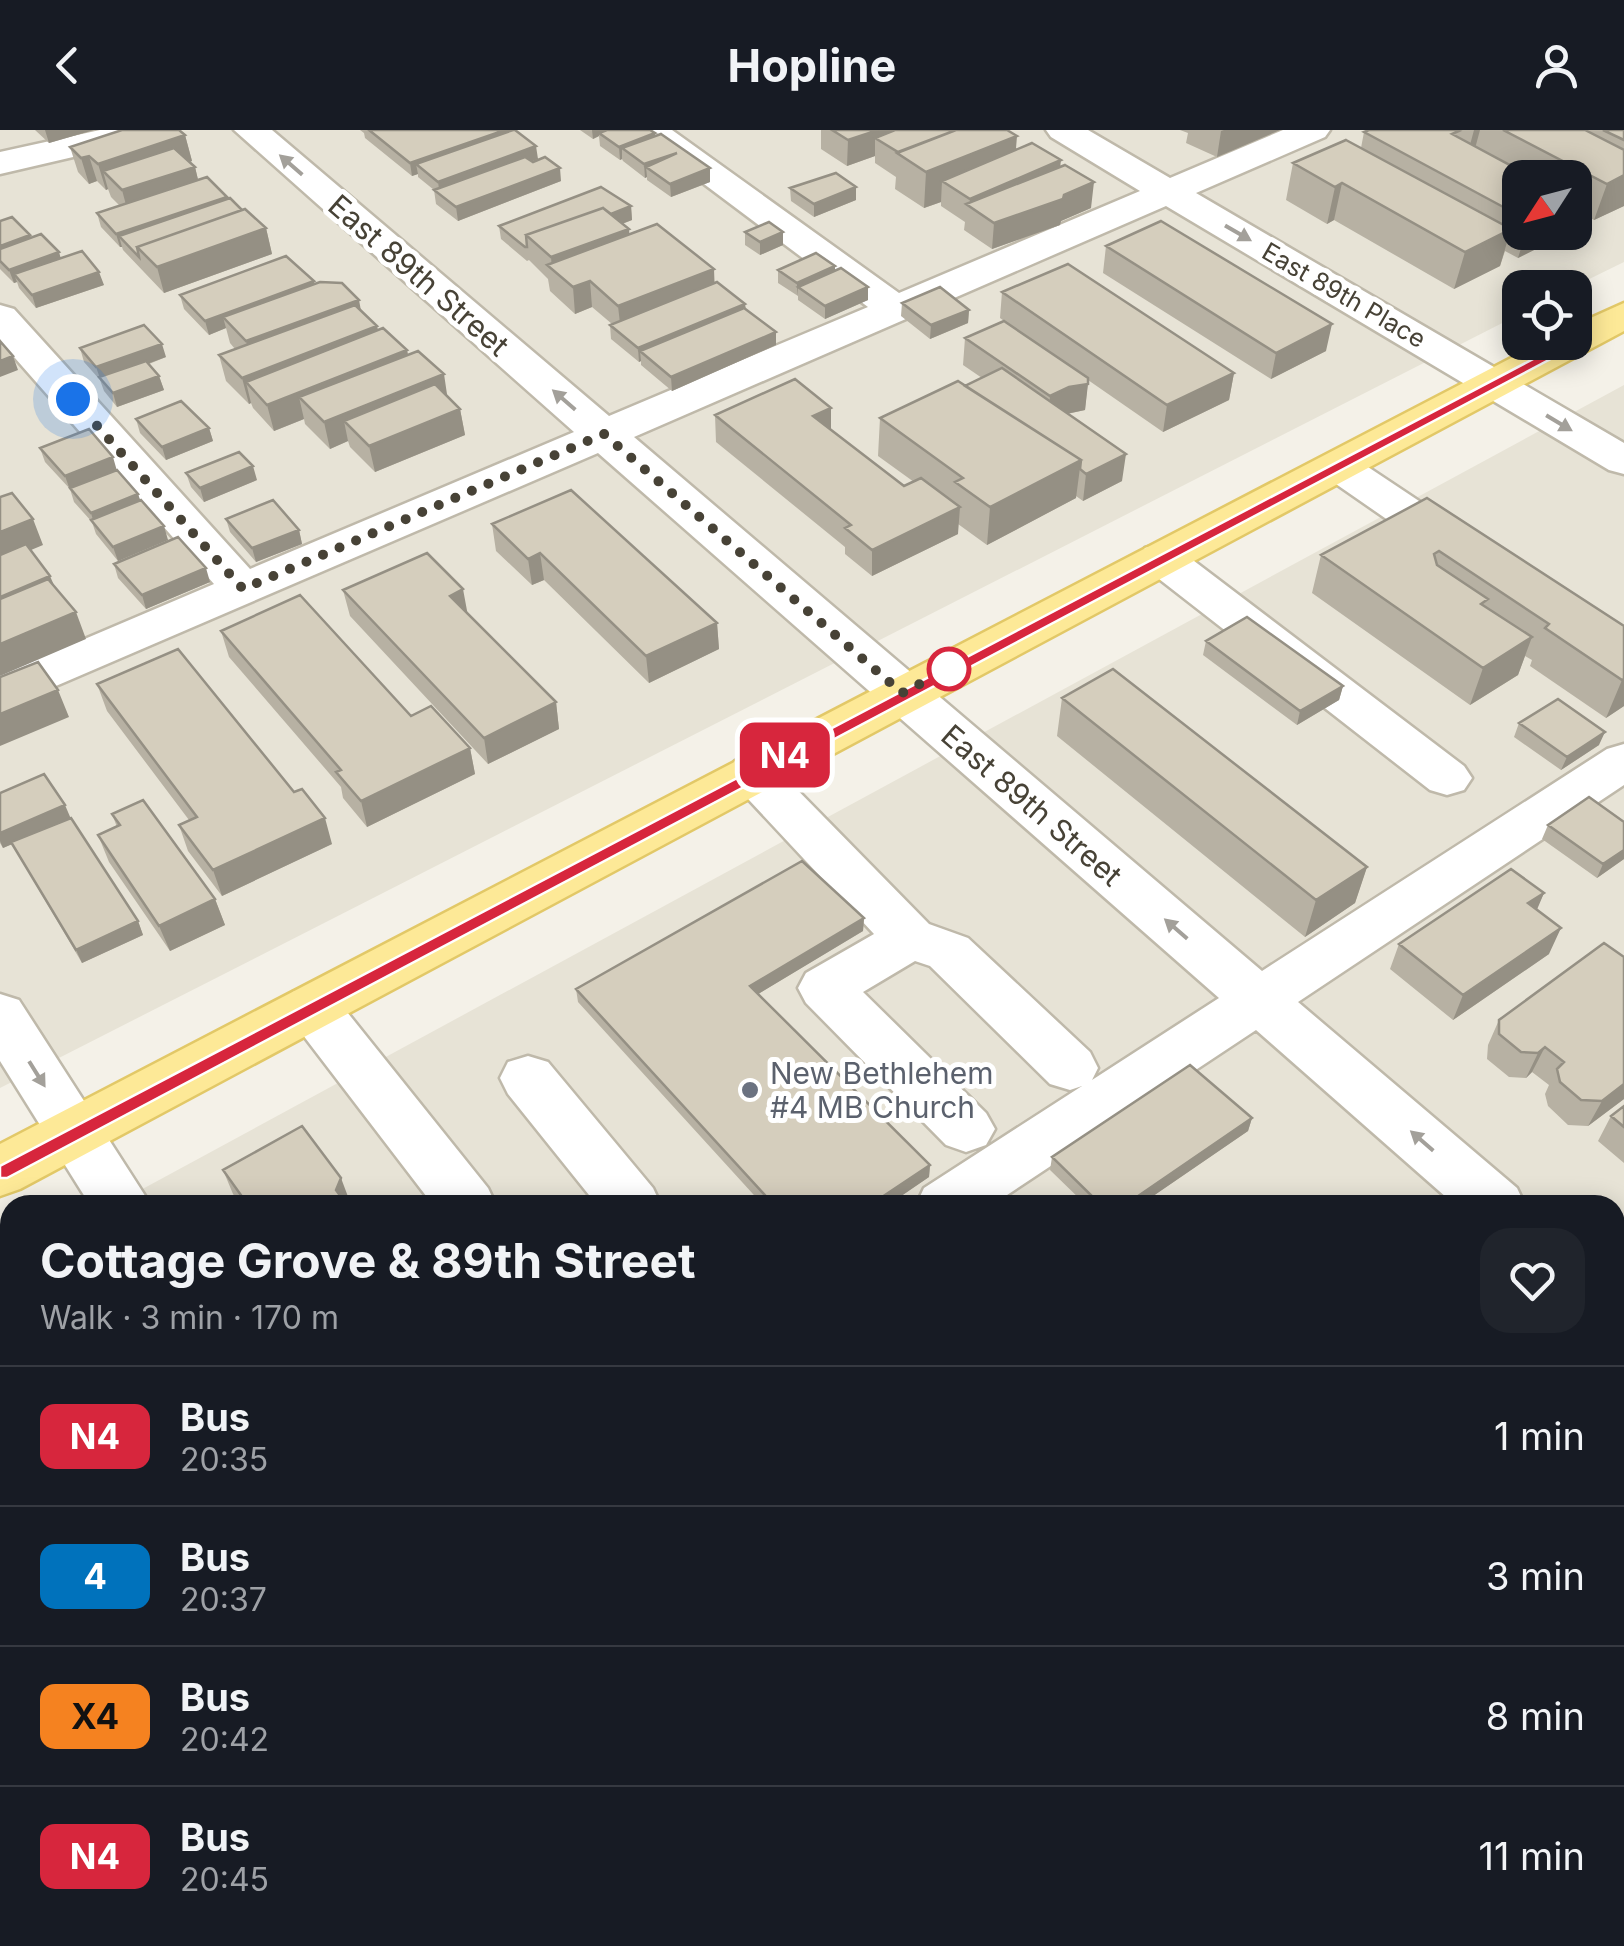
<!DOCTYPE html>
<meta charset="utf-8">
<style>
:root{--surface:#171b24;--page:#20242c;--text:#f1f3f6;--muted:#9ea1a6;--line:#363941}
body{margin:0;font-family:Inter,sans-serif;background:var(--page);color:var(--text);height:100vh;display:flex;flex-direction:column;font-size:38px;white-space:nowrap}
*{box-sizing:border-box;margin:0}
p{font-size:32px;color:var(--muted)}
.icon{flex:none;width:55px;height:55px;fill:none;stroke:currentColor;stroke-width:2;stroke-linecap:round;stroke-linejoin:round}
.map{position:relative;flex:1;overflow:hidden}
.panel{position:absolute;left:0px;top:1065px;width:1625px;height:752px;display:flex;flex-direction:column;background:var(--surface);border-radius:30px 30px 0 0;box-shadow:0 5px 25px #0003}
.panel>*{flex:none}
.badge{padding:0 20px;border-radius:15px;font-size:35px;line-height:65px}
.needle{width:65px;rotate:234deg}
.fabs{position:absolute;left:1502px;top:30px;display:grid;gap:20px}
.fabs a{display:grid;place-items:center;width:90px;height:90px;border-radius:20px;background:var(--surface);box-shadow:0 5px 25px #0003;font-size:50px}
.you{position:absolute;width:50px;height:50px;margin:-25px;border:8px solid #fff;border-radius:50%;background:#1a73e8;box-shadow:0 0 0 15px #1a73e833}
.map>.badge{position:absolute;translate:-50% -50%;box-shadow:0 0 0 5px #fff}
.round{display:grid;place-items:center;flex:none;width:105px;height:105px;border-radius:30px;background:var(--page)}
.summary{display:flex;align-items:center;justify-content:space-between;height:170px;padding:0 40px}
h1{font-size:48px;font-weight:700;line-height:75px}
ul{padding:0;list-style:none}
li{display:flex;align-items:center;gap:30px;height:140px;padding:0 40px;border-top:2px solid var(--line)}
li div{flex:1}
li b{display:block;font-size:38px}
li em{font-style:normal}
li .badge{min-width:110px;font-weight:700;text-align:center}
header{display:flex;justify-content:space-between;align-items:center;height:130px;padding:0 40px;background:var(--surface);font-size:45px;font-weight:700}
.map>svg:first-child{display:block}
.residential{fill:#e7e3d6;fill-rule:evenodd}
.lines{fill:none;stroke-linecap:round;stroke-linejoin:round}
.minor-casing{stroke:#bfb9aa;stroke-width:5}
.major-casing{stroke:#e2c867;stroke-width:5}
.minor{fill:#fff;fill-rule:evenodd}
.major{fill:#fde997;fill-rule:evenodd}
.wall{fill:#b7b1a3}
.shaded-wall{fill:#959084}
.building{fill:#d5cebd;stroke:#959084;stroke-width:2.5}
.oneway{fill:#a3a09a}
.line{fill:#d7263d;stroke:#fff;stroke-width:2.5}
.walk{stroke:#474236;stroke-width:10;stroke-dasharray:0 18}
.stop-dot{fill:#fff;stroke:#d7263d;stroke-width:5}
.worship-dot{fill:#6b7280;stroke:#fff;stroke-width:4}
.labels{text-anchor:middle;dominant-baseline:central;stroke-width:10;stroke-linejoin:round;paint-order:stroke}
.far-street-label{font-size:25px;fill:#474236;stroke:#fff}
.street-label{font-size:30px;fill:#474236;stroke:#fff}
.worship-label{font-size:30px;fill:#5b616d;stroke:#fff;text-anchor:start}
</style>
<header><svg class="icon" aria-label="back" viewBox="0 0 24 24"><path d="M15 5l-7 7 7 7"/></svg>Hopline<svg class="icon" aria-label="person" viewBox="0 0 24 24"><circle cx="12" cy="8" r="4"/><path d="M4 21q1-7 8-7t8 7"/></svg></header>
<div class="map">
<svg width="1624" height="1816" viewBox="0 0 1624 1816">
<rect width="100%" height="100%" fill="#f4f1e8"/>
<path class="residential" d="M0,0H1624V132L1573,157L1520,158V184L0,958ZM1520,48H1575V102H1520Z
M1624,255V1816H0V1136L10,1131V1808H1615V1075H113Z"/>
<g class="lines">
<defs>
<path id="minor" d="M100,0H164L159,7L0,44V22Z
M234,0H272L609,286L868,177L632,0H672L899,163L1140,61L1051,7L1046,0H1088L1170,48L1283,0H1330L1325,7L1196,63L1624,313V344L1609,340L1166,76L634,307L1262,841L1607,619L1624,614V655L1298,872L1517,1058L1525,1075H1455L1256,900L992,1075H916L924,1058L1082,956L1070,960L1050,954L930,836L915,831L863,862L986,983L995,999L986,1015L966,1022L946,1015L806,873L798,858L806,843L874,804L735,655L727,643L735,631L752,626L769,631L929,794L968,808L1090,922L1098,938L1092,950L1219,868L598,323L0,580V545L214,454L0,211V175L14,179L250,439L574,302Z
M1338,323L1353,327L1479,411L1485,421L1479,431L1463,435L1447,431L1323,345L1317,336L1323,327Z
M1161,414L1177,418L1464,636L1472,648L1464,660L1447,665L1430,660L1145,438L1139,428L1145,418Z
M312,856L331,862L488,1058L496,1075H433L293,892L285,877L293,862Z
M0,864L19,870L151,1075H90L0,931Z
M528,926L548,932L653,1058L661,1075H597L508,964L500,948L508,932Z
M1615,1151L1624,1155V1213L1615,1210Z
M10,1651V1726L0,1730V1655Z
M553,1808H629L633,1816H556Z
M1413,1808H1491L1495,1816H1416Z"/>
<path id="major" d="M1624,173V201L20,1059L0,1066V1014L1542,212H1575V195Z"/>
</defs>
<use href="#minor" class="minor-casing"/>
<use href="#major" class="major-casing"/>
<use href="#minor" class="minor"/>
<use href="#major" class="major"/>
</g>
<path class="wall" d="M35,0H94L49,13Z
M360,0H515L538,29L532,31L561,51L458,91L436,74L434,60L418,47V44L412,46L365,8L364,3Z
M580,0H650L655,6L710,52L671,67L647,50V47L645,48L623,31L622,29L620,30L600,16L599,6L593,9Z
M821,0H1007L1016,20L1060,37L1091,78L1061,91L1060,95L992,119L964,100L965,92L941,76V72L924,78L895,59L896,47L875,33V26L847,36L821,19Z
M1180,0H1280L1217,27L1186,13L1188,3Z
M1369,0H1624V76L1594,90L1575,80V48H1520V102H1564L1562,106L1518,128L1505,121L1500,136L1454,159L1334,90L1327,94L1286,70L1293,33L1361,18L1364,2Z
M185,5L192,31L189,32L195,37L198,50L227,67L228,69L266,98L272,124L164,163L123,120L122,117H120L101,97L97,83L120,76L111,67L108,59L106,60L97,51L89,54L78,42L70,17Z
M856,57V70L814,87L791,71L790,58Z
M631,76L632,90L622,94L629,99V104L714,139V153L745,174L746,179L776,215L672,261L641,235V231L639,232L611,209L610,195L612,194L592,177L575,184L550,161L548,149L529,130L527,131L501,109L499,96Z
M0,91L30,105L31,108L61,129L104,155L36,178L19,158L17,152L14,153L0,139Z
M745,102H783V115L760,125L745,115Z
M1106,116L1326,221L1271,249L1103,143Z
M778,140L835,141L868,157V170L825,189L798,170V166L778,153Z
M314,154L362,182L377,196L378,200L407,220L408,225L460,279L465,305L375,342L350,317L348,311L330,319L305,294L304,289L274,301L253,278L251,273L249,274L226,251L219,225L235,219L230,213L226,198L209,205L184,179L180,165Z
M1002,162L1234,243L1229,270L1163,302L1088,250L1085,280L1067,284L1122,351L1083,371L1076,366V368L987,415L958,394V404L872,446L845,424V417L716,312L715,285L831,300L904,356L914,352L878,326L880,288L965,256L982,248L963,235L965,208L1008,194L1000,188Z
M902,173L969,180L968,193L930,209L901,186Z
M80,218L166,227L149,234L159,246L164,260L117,277L104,261L100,250L84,232Z
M136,289L209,298L213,311L166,330L140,303Z
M40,318L117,340L138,364L140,371L168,410L118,431L96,404L92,392L74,372L70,359L45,332Z
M186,343L257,350L204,372L191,357Z
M1427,368L1624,496V576L1606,588L1530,536L1532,530L1525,526L1518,545L1470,575L1312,463L1321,425Z
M226,389L299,400L302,414L256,432L230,402Z
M492,394L717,493L719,519L649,553L544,450L532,455L496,421Z
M114,434L210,452L146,479L118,448Z
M343,460L468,484L556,572L559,599L488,634L350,486Z
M221,501L411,586L470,618L475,644L367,697L343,668L341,657L229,527Z
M1206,511L1343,556L1339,570L1297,595L1203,525Z
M97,554L332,714L222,766L188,721L179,695L189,690L107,581Z
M1062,568L1367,737L1355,773L1305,807L1057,606Z
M1519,593L1599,615L1561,640L1514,607Z
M0,663L70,688L138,791L143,805L82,833L12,714L3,718L0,713Z
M112,684L215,769L225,795L170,821L109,732L98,705L117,697Z
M1624,692V729L1597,748L1542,709L1548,695Z
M1544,763L1536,780L1549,824L1453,890L1390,839L1399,814Z
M864,788L863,801L758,864L930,1035L929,1047L888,1075H763L578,872L576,859Z
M1624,827V969L1588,996L1568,995L1548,976L1545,964L1549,955L1532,942L1526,948L1509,947L1487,929L1488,915L1499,890Z
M1624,976V1033L1598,1011L1611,986Z
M1252,988L1248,1001L1140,1075H1086L1050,1040L1052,1027Z
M223,1040L350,1072L348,1075H241L233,1064Z
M1624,1590V1676L1615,1667V1599Z
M1272,1808H1356L1347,1816H1279Z"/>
<path class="shaded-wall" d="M45,0H94L49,13Z
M505,0H512L416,34L418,44L412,46L410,33Z
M592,0H616L599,3V6L593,9Z
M878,0H915L875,8V26L847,36L848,10Z
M1224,0H1280L1217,27L1221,1Z
M1474,0H1480L1473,26L1466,30Z
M655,3L656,16L622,18V29L620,30L619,17Z
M185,5L192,31L118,56L103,41L108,59L106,60L98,34Z
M1017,6L1014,43L942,51L941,72L924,78L926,42Z
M536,16L538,29L440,65L438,52Z
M677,23L646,37L647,47L645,48L644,34Z
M89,26L97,51L89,54L81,28Z
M1061,30L1058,56L970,77V69Z
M195,37L201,62L129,86L122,60Z
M560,38L561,51L458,91L456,77Z
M710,38V52L671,67L670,54Z
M1624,45V76L1594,90L1607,54Z
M1094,52L1091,78L1061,91L1060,95L992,119L994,93Z
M1342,53L1334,90L1327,94L1335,57Z
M856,57V70L814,87V74Z
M227,67L230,80L119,106L122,117H120L116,104Z
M631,76L632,90L546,123L535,113Z
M266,98L272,124L164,163L157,137Z
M629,99L631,125L552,139L551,127Z
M1511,99L1500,136L1454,159L1465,122Z
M783,102V115L760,125V112Z
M1526,102H1564L1562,106L1518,128Z
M30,105L35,119L0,131V116Z
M59,122L63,136L14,144L17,152L14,153L9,140Z
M835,136V150L798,157L797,166V153Z
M714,139L715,165L621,202L618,176Z
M99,142L104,155L36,178L32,165Z
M314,151L317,165L223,187L226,198L209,205L205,191Z
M590,151L592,177L575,184L573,157Z
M868,157V170L825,189V176Z
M359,170L364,197L252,238L246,211Z
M745,174L746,187L640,221L641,231L639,232L638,218Z
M969,180L968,193L930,209L931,195Z
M1332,194L1326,221L1271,249L1276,223Z
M377,196L382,222L246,252L251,273L249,274L242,248Z
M776,202V215L672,261L671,247Z
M162,214L166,227L101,251L96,237Z
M407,220L412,247L299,267L304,289L274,301L267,275Z
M13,226L18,240L0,247V231Z
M1234,243L1229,270L1163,302L1167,275Z
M444,244L448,271L344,291L348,311L330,319L324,292Z
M159,246L164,260L117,277L113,263Z
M1088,254L1085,280L1066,284L1048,293L1050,266L1069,257Z
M831,278V304L813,286Z
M460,279L465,305L375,342L369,316Z
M209,298L213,311L166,330L162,317Z
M1126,324L1122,351L1083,371L1086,344Z
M113,327L117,341L70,360L65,346Z
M1081,330L1076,368L987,415L990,377Z
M253,336L257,350L204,372L200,358Z
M138,364L143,378L95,397L91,383Z
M960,377L958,404L872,446V420Z
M33,389L43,415L0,433V402Z
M164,396L168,410L118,431L113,417Z
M299,400L302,414L256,432L252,418Z
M540,423L544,450L532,455L528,429Z
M206,438L210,452L146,479L142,465Z
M50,446L56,460L0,483V467Z
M463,459L468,486L450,466Z
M76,482L86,509L0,546V514Z
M717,493L719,519L649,553L646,526Z
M1532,507L1518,545L1470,575L1483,538Z
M1624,549V576L1606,588L1622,550Z
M1343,556L1339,570L1297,595L1300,581Z
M58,560L69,587L0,616V584Z
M556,572L559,599L488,634L484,608Z
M1605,602L1599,615L1561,640L1567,627Z
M470,618L475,644L367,697L361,671Z
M65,675L71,689L3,718L0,711V703Z
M325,688L332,714L222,766L213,740Z
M1624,720V729L1597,748L1603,734Z
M1367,737L1355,773L1305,807L1316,770Z
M1544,763L1533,789L1528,773Z
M215,769L225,795L170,821L159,796Z
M864,788L863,801L750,869V856Z
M138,791L143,805L82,833L76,820Z
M1561,798L1549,824L1453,890L1463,865Z
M1545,917L1532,942L1526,948L1538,923Z
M1624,954V969L1588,996L1602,971Z
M1252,988L1248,1001L1140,1075H1125Z
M930,1035L929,1047L888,1075H870Z
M341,1048L350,1072L348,1075H341L336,1060Z
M0,1327L10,1348V1358L0,1364Z
M279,1808H295L283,1816H267Z"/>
<path class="building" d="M122,0H179L185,5L98,34L89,26L81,28L70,17Z
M369,0H505L410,33Z
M513,0H515L536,16L438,52L416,34Z
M607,0H650L655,3L619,17L599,3Z
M832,0H878L848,10Z
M895,0H956L898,22L875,8Z
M956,0H1007L1017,6L926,42L897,23Z
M1369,0H1456L1459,1L1452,4L1534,48H1520V86L1364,2Z
M1503,0H1585L1624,20V45L1607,54Z
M1603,0H1624V10Z
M661,4L710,38L670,54L646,37L677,23L644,34L622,18Z
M1346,10L1511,99L1465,122L1342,53L1335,57L1293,33Z
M1032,13L1061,30L970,69L942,51Z
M174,18L195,37L122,60L103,41Z
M525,27L533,32L545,27L560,38L456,77L434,60Z
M1065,35L1094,52L1064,65L1063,69L994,93L966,74Z
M836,43L856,57L814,74L790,58Z
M207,47L227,67L116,104L97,83Z
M601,57L631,76L611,84L603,78L526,105L527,117H525L499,96Z
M230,68L242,80L137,117L139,127L119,106Z
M603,78L629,99L551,127L526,105Z
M245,79L266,98L157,137L137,117Z
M12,87L30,105L0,116V91Z
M1161,91L1332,194L1276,223L1106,116Z
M769,92L783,102L760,112L745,102Z
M657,94L714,139L618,176L590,151L573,157L547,135Z
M41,104L59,122L9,140L0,131V119Z
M82,121L99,142L32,165L14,144Z
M816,123L835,136L797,153L778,140Z
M286,126L314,151L205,191L180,165Z
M1068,134L1234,243L1167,275L1002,162Z
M841,138L868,157L825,176L798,157Z
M320,152L342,153L359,170L246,211L223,187Z
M717,152L745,174L638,218L610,195Z
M940,157L969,180L931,195L902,173Z
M355,175L377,196L242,248L219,225Z
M744,178L776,202L671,247L640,221Z
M1004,191L1088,248V254L1069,257L1050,266L965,208Z
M144,195L162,214L96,237L80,218Z
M383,198L407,220L267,275L246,252Z
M0,211L13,226L0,231Z
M418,221L444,244L324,292L299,267Z
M146,231L159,246L113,263L99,247Z
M1002,238L1126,324L1086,344L1080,339L1081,330L965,256Z
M795,249L831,278L813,286L904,356L921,348L960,377L872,420L845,398L851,395L715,285Z
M958,251L1081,330L990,377L955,352L963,348L880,288Z
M435,254L460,279L369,316L344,291Z
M181,271L209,298L162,317L136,289Z
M89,299L113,327L65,346L40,318Z
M239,322L253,336L200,358L186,343Z
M117,340L138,364L91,383L70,358Z
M571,360L717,493L646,526L540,423L528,429L492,394Z
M12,363L33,389L0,402V367Z
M1427,368L1624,496V549L1622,550L1545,498L1549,494L1439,421L1434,424L1437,435L1488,469L1481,474L1532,507L1483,538L1321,425Z
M141,370L164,396L113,417L91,390Z
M273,370L299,400L252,418L226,389Z
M178,407L206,438L142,465L114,434Z
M26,414L50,446L0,467V425Z
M427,423L463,459L450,466L556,572L484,608L343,460Z
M48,449L76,482L0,514V469Z
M300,465L411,586L431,576L470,618L361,671L336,642L341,640L221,501Z
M1247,487L1343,556L1300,581L1206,511Z
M178,519L294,662L302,659L325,688L213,740L179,695L197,687L97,554Z
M38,532L58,560L0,584V547Z
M1113,539L1367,737L1316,770L1062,568Z
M1558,569L1605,602L1567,627L1519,593Z
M44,644L65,675L0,703V663Z
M1589,667L1624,692V720L1603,734L1548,695Z
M143,670L215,769L159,796L98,705L120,695L112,684Z
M71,688L138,791L76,820L11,712Z
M802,731L864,788L750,856L930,1035L870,1075H774L576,859Z
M1511,739L1544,763L1528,773L1561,798L1463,865L1399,814Z
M1604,813L1624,827V954L1602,971L1581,970L1560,952L1557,939L1564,932L1545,917L1538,923L1521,922L1499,904V890Z
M1190,935L1252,988L1125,1075H1101L1052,1027Z
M1624,976V997L1611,986Z
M302,996L341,1048L336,1060L347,1075H248L223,1040Z
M1615,1339L1624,1347V1483L1615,1491Z
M1624,1590V1658L1615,1649V1599Z
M94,1808H279L267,1816H82Z
M337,1808H374L379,1816H325Z
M921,1808H1103L1108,1813L1104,1816H911Z
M1283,1808H1354L1345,1816H1290Z
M1387,1808H1422L1430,1816H1378Z"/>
<defs><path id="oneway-solid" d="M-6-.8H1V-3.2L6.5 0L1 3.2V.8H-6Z" transform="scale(2.5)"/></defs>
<g class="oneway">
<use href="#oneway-solid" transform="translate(291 35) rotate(-139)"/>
<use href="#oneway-solid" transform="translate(1238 103) rotate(30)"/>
<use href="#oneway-solid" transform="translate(564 270) rotate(-139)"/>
<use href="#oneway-solid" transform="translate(1559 293) rotate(31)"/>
<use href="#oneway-solid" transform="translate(1176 799) rotate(-139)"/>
<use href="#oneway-solid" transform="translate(37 944) rotate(58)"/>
<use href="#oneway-solid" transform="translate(1422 1011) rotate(-139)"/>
</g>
<path class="line" d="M1573,208L1577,210V215L7,1048H0V1036Z"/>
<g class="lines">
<path class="walk" d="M73,269L243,459L604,304L902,563L953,537L949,539"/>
</g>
<circle class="stop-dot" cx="949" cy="539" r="20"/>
<circle class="worship-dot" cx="750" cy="960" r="10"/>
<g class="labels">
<g class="far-street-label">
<text transform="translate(1344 165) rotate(30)">East 89th Place</text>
</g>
<g class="street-label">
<text transform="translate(419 145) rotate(41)">East 89th Street</text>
<text transform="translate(1032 675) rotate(41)">East 89th Street</text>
</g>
<g class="worship-label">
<text x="770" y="943">New Bethlehem<tspan x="770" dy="34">#4 MB Church</tspan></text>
</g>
</g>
</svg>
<div class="fabs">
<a><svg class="needle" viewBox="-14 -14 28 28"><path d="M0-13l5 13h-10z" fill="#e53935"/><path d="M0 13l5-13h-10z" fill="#9ea1a6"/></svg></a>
<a><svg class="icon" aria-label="locate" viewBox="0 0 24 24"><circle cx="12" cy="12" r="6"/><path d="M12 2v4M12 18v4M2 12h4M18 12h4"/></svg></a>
</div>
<div class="you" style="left:73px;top:269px"></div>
<b class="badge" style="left:785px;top:625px;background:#d7263d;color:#fff">N4</b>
<section class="panel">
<div class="summary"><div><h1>Cottage Grove &amp; 89th Street</h1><p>Walk · 3 min · 170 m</p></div><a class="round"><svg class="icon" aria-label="heart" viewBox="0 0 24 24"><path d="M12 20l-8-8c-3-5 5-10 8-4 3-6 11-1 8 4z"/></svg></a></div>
<ul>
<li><span class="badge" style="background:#d7263d;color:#fff">N4</span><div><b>Bus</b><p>20:35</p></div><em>1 min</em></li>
<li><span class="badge" style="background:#0072bc;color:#fff">4</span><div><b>Bus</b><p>20:37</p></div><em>3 min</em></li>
<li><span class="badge" style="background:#f58220;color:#111">X4</span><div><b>Bus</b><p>20:42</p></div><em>8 min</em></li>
<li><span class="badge" style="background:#d7263d;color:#fff">N4</span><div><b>Bus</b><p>20:45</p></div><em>11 min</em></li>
</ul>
</section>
</div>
